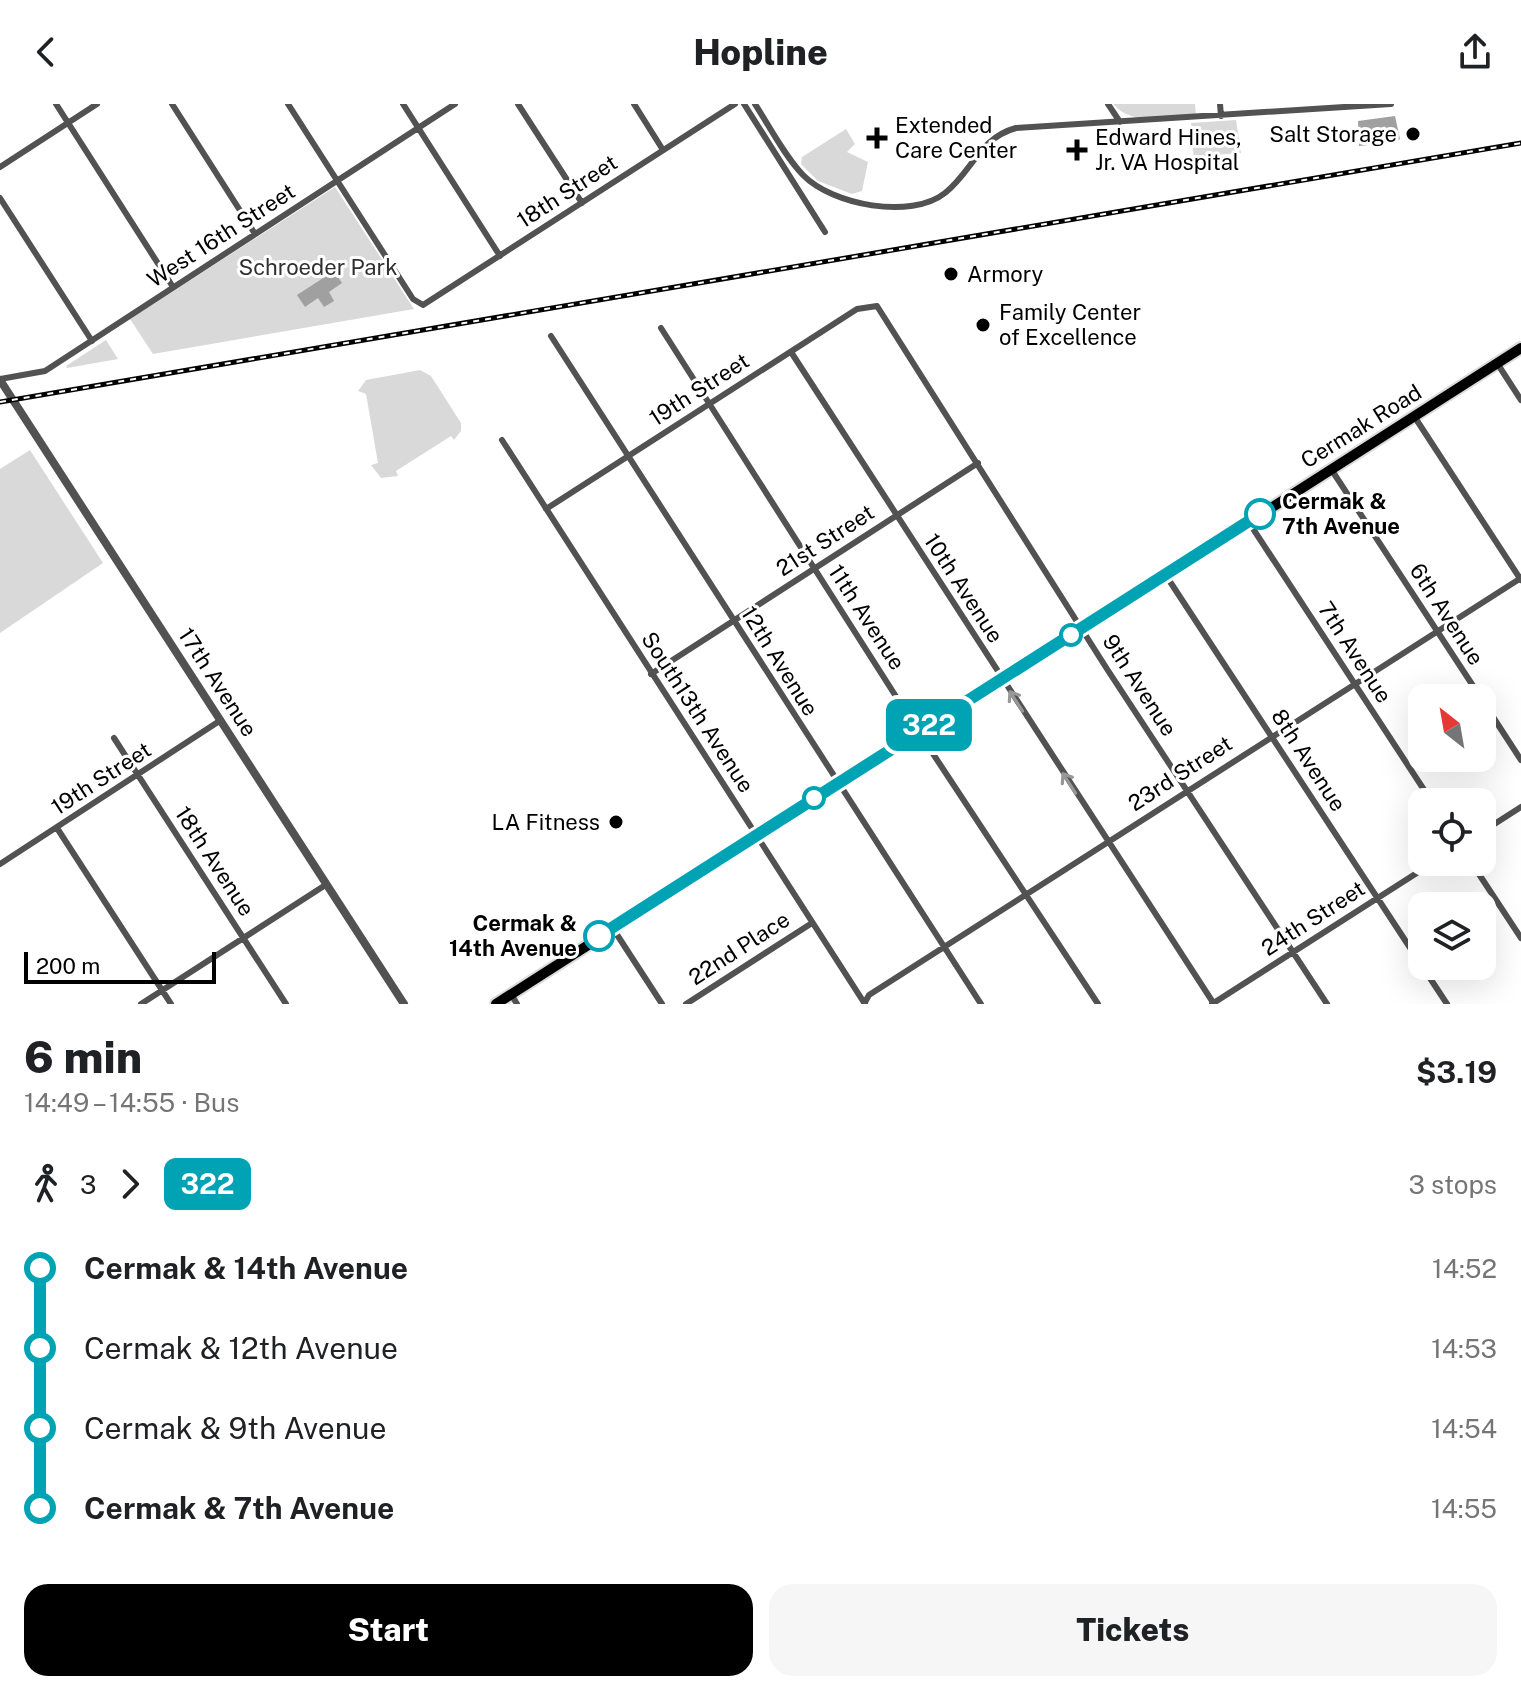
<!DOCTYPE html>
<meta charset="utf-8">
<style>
:root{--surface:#fff;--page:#f6f6f6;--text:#202124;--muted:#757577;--accent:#000}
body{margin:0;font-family:"Public Sans",sans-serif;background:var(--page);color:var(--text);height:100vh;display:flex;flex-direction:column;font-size:30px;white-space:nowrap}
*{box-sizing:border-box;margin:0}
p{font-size:26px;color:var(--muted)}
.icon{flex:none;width:44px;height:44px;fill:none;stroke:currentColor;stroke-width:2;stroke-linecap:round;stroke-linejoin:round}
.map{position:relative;height:900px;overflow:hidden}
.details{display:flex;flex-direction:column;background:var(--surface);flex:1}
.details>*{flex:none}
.badge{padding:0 16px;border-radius:12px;font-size:28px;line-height:52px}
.needle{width:52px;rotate:329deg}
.controls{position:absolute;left:1408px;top:580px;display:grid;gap:16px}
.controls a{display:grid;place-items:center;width:88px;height:88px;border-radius:16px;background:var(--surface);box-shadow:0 8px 32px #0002;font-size:40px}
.scale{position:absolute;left:24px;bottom:20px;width:192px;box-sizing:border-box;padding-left:8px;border:4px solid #000;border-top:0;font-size:22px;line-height:28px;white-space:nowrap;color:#000;-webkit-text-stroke:6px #fff;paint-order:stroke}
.map>.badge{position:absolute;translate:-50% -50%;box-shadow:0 0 0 4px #fff}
.legs{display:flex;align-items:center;gap:12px;height:88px;padding:0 24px;font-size:26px}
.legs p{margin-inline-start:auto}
.headline{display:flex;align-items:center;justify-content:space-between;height:136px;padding:0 24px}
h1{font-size:44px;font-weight:800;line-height:60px}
.cta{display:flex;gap:16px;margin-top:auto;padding:16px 24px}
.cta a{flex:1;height:92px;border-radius:24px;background:var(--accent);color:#fff;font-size:32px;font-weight:800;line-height:92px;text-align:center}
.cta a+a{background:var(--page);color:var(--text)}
ul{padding:0 24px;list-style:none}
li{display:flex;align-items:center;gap:28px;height:80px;font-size:30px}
li i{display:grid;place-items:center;width:12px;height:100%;margin:0 10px;background:currentColor}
li i::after{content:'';width:20px;height:20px;margin:-10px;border:6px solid;border-radius:50%;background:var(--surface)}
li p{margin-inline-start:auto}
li:first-child i{background:linear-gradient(#0000 50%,currentColor 0)}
li:last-child i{background:linear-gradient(currentColor 50%,#0000 0)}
header{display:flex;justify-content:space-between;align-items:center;height:104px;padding:0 24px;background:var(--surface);font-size:36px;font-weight:800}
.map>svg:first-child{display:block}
.green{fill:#d9d9d9}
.water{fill:#a0a0a0}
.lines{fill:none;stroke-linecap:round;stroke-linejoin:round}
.primary-casing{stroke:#dbdbdb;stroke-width:14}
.minor{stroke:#525252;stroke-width:6}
.tertiary{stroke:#525252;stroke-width:8}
.primary{stroke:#000;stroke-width:10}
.rail-casing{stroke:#000;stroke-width:5}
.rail{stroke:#fff;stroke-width:2;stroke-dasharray:6;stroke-linecap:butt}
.oneway{stroke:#979797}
.line-1-casing{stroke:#fff;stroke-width:18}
.line-1{stroke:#00a3b4;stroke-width:12}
.poi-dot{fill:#000;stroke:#fff;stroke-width:3}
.stop-1-dot{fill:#fff;stroke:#00a3b4;stroke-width:4}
.labels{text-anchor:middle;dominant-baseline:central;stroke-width:6;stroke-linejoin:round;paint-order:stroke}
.poi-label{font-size:22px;fill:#000;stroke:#fff;text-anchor:start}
.street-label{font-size:22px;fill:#000;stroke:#fff}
.park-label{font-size:22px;fill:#303030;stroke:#fff}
.stop-label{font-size:22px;font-weight:bold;fill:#000;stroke:#fff;text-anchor:start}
</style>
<header><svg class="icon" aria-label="back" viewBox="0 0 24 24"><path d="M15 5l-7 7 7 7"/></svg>Hopline<svg class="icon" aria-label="share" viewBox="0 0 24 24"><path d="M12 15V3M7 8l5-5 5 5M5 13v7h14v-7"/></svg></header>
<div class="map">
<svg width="1521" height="900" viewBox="0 0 1521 900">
<rect width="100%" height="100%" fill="#fff"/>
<path class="green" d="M1113,0H1195L1196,12C1168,13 1133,23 1113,0Z
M1236,16L1241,49L1215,51V57L1194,58L1191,19Z
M846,25L855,40L847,48L868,58L862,87L852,90L818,77L801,60L802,53Z
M335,83L414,205L153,250L130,215Z
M106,236L118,255L67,264L66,262Z
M420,266L431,272L461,319V327L454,336L451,332L396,367L398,372L381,374L371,361L378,359L366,290L358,287L366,276Z
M30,346L103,459L0,529V365Z"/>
<path class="water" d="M1395,12L1400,35L1396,38L1359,42L1358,17Z
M334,167L342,179L329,188L334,197L324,203L318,194L305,203L297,191Z"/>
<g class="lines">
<defs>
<path id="primary" d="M496,900L1521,244"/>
</defs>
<use href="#primary" class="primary-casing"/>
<path class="minor" d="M56,0L173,183
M172,0L255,130
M288,0L413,195L423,201L735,0
M403,0L500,152
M518,0L582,99
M634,0L663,46
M744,0L825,128
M755,0C770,23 784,51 803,71C832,101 911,116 945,89C972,68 979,34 1016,24L1391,0
M1108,0L1120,18
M1220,0L1221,12
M0,63L97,0
M0,94L92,237
M661,224L918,627L1098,900
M551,232L981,900
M791,248L1214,900
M1497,259L1521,296
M0,275L45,267L455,0
M1414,312L1521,476
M502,336L865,900
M1331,365L1481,594
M546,405L857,205L877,202L1107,565L1327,900
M1248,417L1432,698
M1165,470L1422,862
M651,570L978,359
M1482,596L1521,656
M114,634L286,900
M57,724L171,900
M1482,728L1521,703
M1471,758L1521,834
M0,760L221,616
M612,823L662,900
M1422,862L1447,900
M511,890L517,900
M141,900L327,780
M686,900L812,819
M864,900L869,891L1521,474
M1212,900L1434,758"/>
<path class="tertiary" d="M0,276L404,900"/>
<use href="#primary" class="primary"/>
<defs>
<path id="rail" d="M0,298L1521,39"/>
</defs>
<use href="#rail" class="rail-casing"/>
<use href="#rail" class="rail"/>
</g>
<defs><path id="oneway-shaft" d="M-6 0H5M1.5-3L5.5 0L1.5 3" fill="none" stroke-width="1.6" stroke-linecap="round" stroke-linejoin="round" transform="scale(2)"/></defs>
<g class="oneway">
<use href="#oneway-shaft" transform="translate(1016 597) rotate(-123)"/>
<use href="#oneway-shaft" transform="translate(1069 679) rotate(-123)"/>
</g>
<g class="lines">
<defs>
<path id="line-1" d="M599,832L1260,410"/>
</defs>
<use href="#line-1" class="line-1-casing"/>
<use href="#line-1" class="line-1"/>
</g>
<g class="poi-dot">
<circle cx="1413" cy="30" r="8"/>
<path d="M873 22h8v8h8v8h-8v8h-8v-8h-8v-8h8z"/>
<path d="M1073 34h8v8h8v8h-8v8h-8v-8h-8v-8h8z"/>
<circle cx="951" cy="170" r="8"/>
<circle cx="983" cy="221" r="8"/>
<circle cx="616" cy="718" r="8"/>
</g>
<g class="stop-1-dot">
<circle cx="1260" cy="410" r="14"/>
<circle cx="1071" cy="531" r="10"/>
<circle cx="814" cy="694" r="10"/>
<circle cx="599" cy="832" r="14"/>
</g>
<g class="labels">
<g class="poi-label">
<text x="895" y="21">Extended<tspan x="895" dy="25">Care Center</tspan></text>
<text x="1397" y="30" text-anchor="end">Salt Storage</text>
<text x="1095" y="33">Edward Hines,<tspan x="1095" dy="25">Jr. VA Hospital</tspan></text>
<text x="967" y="170">Armory</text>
<text x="999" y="208">Family Center<tspan x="999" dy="25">of Excellence</tspan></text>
<text x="600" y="718" text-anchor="end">LA Fitness</text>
</g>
<g class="street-label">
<text transform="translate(567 87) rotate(-33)">18th Street</text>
<text transform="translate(221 131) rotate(-33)">West 16th Street</text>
<text transform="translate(699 285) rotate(-33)">19th Street</text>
<text transform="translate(1361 322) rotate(-32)">Cermak Road</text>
<text transform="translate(825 436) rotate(-33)">21st Street</text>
<text transform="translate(964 484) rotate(57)">10th Avenue</text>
<text transform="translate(1447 510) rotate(57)">6th Avenue</text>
<text transform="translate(867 513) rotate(57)">11th Avenue</text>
<text transform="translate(1355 548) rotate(57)">7th Avenue</text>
<text transform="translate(780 557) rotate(58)">12th Avenue</text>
<text transform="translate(218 578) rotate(57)">17th Avenue</text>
<text transform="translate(1140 581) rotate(57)">9th Avenue</text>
<text transform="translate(698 608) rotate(57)">South13th Avenue</text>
<text transform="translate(1309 656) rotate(57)">8th Avenue</text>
<text transform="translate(1180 669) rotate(-33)">23rd Street</text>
<text transform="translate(101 674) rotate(-33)">19th Street</text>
<text transform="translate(215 757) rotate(57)">18th Avenue</text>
<text transform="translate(1313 814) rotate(-33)">24th Street</text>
<text transform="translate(739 844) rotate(-33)">22nd Place</text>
</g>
<g class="park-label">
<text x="318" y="163">Schroeder Park</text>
</g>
<g class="stop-label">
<text x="1282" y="397">Cermak &amp;<tspan x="1282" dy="25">7th Avenue</tspan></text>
<text x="577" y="819" text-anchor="end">Cermak &amp;<tspan x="577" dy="25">14th Avenue</tspan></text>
</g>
</g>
</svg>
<div class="controls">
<a><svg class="needle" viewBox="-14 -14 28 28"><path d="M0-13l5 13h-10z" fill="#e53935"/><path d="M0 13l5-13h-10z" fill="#757577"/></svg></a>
<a><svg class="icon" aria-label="locate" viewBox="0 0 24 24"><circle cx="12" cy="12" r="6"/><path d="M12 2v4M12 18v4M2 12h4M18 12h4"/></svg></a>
<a><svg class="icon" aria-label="layers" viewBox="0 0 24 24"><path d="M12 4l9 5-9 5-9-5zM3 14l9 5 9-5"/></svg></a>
</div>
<div class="scale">200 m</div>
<b class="badge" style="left:929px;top:621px;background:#00a3b4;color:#fff">322</b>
</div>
<section class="details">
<div class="headline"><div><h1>6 min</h1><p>14:49 – 14:55 · Bus</p></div><b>$3.19</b></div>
<div class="legs"><svg class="icon" aria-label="walk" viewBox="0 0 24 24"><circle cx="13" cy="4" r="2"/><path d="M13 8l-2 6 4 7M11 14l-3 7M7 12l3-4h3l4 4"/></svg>3<svg class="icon" aria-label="forward" viewBox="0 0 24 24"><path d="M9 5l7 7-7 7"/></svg><b class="badge" style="background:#00a3b4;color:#fff">322</b><p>3 stops</p></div>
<ul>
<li><i style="color:#00a3b4"></i><b>Cermak &amp; 14th Avenue</b><p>14:52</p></li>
<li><i style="color:#00a3b4"></i><span>Cermak &amp; 12th Avenue</span><p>14:53</p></li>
<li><i style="color:#00a3b4"></i><span>Cermak &amp; 9th Avenue</span><p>14:54</p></li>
<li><i style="color:#00a3b4"></i><b>Cermak &amp; 7th Avenue</b><p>14:55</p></li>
</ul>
<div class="cta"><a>Start</a><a>Tickets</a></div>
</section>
